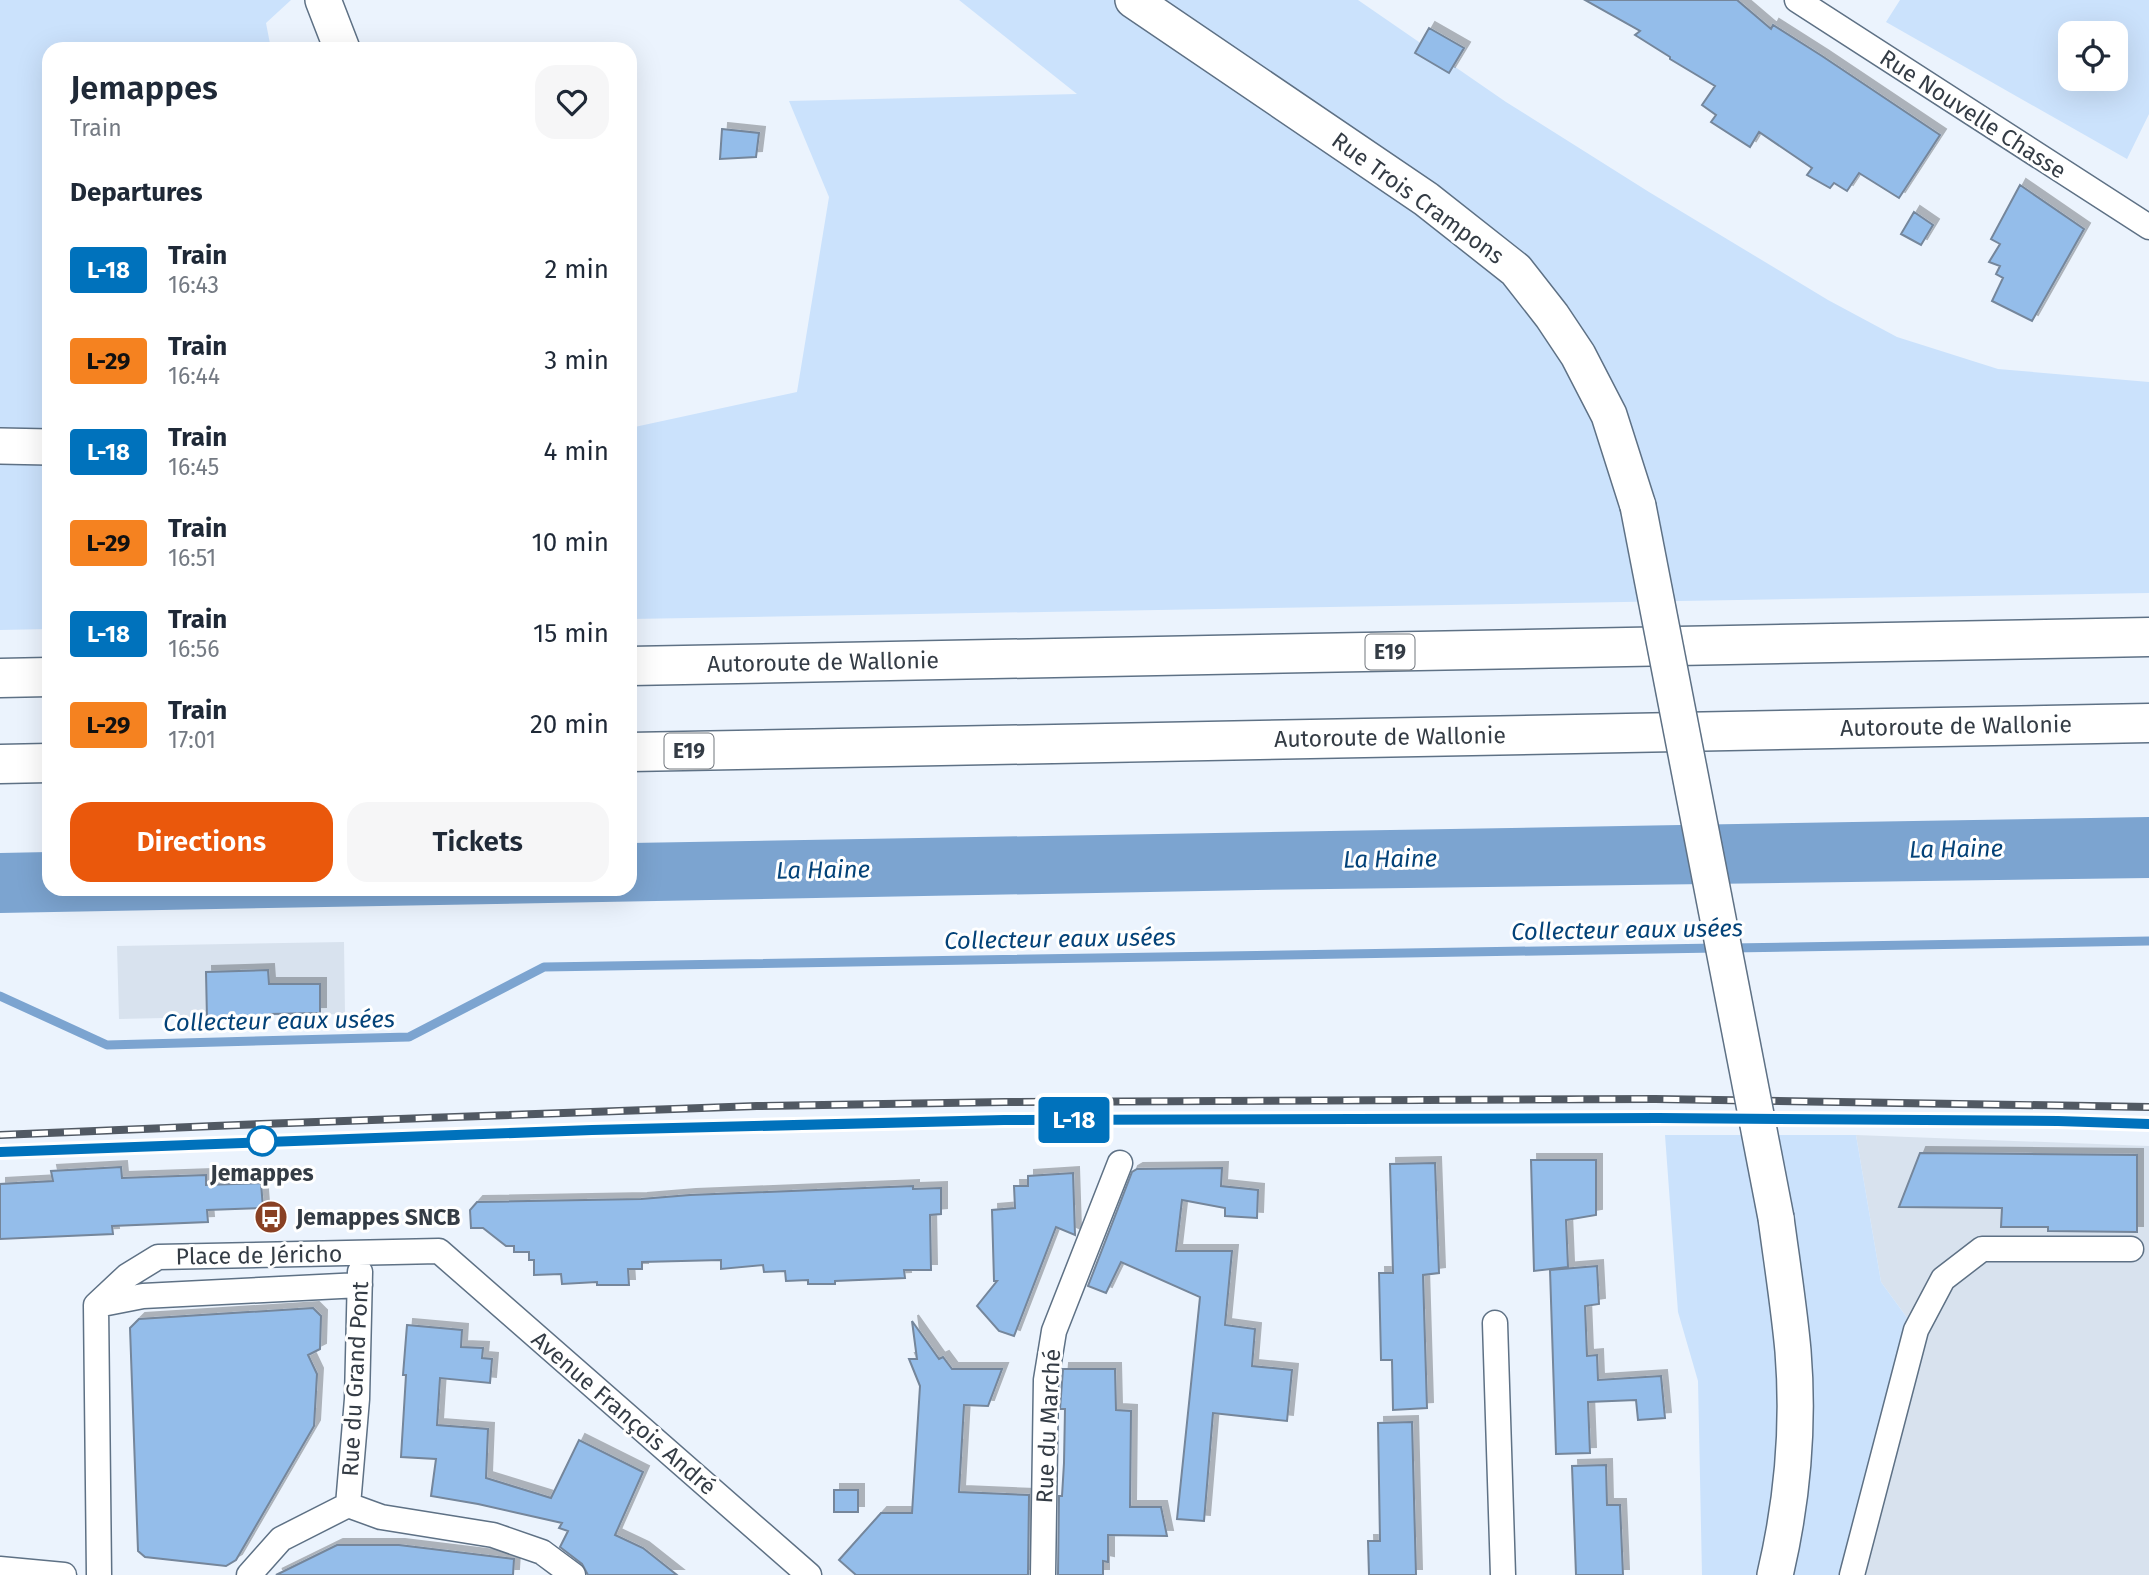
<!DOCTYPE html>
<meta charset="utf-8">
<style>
:root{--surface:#fff;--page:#f6f6f7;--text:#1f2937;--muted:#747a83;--accent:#ea580c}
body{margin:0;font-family:"Fira Sans",sans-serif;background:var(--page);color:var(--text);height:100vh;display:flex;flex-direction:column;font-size:26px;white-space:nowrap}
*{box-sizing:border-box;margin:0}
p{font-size:23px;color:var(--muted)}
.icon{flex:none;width:38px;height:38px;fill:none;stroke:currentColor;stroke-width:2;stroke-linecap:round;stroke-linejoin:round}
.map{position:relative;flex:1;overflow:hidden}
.details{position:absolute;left:42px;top:42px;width:595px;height:854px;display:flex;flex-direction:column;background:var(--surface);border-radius:21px;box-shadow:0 7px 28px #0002}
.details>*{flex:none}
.badge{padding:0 14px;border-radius:5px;font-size:24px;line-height:46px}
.controls{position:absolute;left:2058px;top:21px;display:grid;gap:14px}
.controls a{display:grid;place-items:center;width:70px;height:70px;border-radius:14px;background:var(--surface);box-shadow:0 7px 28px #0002;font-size:35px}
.map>.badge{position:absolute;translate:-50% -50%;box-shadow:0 0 0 4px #fff}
h2{padding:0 28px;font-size:26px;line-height:63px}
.round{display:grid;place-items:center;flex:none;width:74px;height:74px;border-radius:21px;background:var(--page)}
.head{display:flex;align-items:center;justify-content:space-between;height:119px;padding:0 28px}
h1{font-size:33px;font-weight:600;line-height:52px}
.primary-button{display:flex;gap:14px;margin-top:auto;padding:14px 28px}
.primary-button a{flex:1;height:80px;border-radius:21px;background:var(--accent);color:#fff;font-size:28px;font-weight:600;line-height:80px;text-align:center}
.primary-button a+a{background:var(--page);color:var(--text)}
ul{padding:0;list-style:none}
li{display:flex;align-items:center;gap:21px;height:91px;padding:0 28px}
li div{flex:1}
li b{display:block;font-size:26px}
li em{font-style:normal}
li .badge{min-width:77px;font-weight:700;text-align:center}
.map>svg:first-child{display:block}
.built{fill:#d8e2ee}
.green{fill:#cbe2fc;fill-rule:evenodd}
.water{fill:#7ca4d0}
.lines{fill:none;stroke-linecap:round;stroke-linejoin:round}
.stream{stroke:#7ca4d0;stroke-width:9}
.building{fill:#94bdea;stroke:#74869b;stroke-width:2;filter:url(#shadow)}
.street-casing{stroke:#5e7185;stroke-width:27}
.secondary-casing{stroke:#5e7185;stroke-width:38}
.highway-casing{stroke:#5e7185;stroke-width:41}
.street{stroke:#fff;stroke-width:24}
.secondary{stroke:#fff;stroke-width:35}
.highway{stroke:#fff;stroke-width:38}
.rail-casing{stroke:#515963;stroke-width:8}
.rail{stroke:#fff;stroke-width:5;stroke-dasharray:16;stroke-linecap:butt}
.secondary-bridge-casing{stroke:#5e7185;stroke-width:38;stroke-linecap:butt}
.secondary-bridge{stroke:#fff;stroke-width:35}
.line-casing{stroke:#fff;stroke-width:16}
.line{stroke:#0072bc;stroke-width:10}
.stop-dot{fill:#fff;stroke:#0072bc;stroke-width:3.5}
.labels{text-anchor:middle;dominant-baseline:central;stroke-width:6;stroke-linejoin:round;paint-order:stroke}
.shield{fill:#fff;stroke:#71767d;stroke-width:2}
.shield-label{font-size:21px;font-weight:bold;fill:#343c45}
.street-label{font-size:23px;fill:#343c45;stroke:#fff}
.stop-label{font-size:23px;font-weight:bold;fill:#343c45;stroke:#fff}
.poi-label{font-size:23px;font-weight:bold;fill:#343c45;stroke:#fff;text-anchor:start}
.water-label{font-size:24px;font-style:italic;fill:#034278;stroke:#fff}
</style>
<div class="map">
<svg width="2149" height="1575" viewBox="0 0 2149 1575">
<defs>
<filter id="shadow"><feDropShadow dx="6" dy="-6" stdDeviation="0" flood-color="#0004"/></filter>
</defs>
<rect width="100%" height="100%" fill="#ebf3fd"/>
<path class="built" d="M344,942L345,1014L119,1019L117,946Z
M1856,1135L2149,1146V1575H1851L1916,1330L1881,1282Z"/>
<path class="green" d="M0,0H291L266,23L271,49H49V441L0,440Z
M959,0H1358L1506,102L1649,192L1828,300L1897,337L1998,369L2149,382V593L630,619V428L797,392L829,197L789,101L1077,94Z
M1900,0H2149V114L2127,159L1886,22ZM2116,33V79H2070V33Z
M0,446L49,447V629L0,630Z
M1665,1135H1856L1881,1282L1916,1330L1852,1575H1702L1698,1381L1678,1312Z"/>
<path class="water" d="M2149,817V878L1257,890L0,913V853L49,852V889H630V843Z"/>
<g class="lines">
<path class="stream" d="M1731,948L2149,941
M0,996L107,1045L409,1037L544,967L1717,948"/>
</g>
<path class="building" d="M1585,0H1737L1771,29L1773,25L1822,56L1940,135L1899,198L1859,173L1847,191L1834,183L1830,188L1807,175L1812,168L1759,132L1750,147L1711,122L1716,115L1702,105L1715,86L1670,59V57L1635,35L1640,31Z
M1429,28L1464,48L1449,73L1415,53Z
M722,129L759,133L756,157L720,159Z
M2020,185L2084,229L2032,321L1992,301L2003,278L1996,274L2000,266L1989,262L2000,244L1991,239Z
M1914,212L1933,225L1921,245L1901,234Z
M268,970L269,984H320V1013L270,1014V1017L207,1019L206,972Z
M1920,1153L2137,1155V1232L2048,1231V1227H2001L2002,1208L1899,1207Z
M1531,1160H1596V1215L1566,1220L1568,1267L1534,1271Z
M1435,1163L1439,1273L1423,1275L1427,1408L1393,1410L1392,1360H1381L1379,1273H1393L1390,1164Z
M121,1167L122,1178L206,1175V1185L261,1183L263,1208L207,1210L208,1222L112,1226L113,1234L0,1239V1184L53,1181L51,1171Z
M1222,1168L1221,1186L1258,1190L1257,1218L1225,1216V1208L1182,1200L1176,1251H1232L1225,1325L1255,1329L1252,1366L1292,1370L1287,1421L1213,1413L1204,1521L1177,1519L1200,1297L1121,1262L1106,1293L1088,1286L1132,1172L1137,1169Z
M1073,1173L1075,1235L1056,1227L1014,1336L999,1331L977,1306L997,1281H994L992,1210L1015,1208L1014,1186H1028V1176Z
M913,1186V1189L941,1188V1214L930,1215L931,1270H904L905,1278L835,1281V1284H808V1280L786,1281L785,1271L764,1272L763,1265L721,1269V1260L642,1262V1269H628L629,1285H597V1282L562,1284L561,1274L534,1275V1260H529V1252H514V1246H506L483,1228H471L470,1210L477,1202L641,1199L690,1195Z
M1597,1266L1599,1304L1585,1306L1587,1356L1597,1355L1598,1380L1661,1376L1665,1418L1638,1420L1636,1400L1588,1402L1590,1453L1556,1454L1550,1270Z
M313,1308L321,1316L320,1349L308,1355L317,1374L314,1426L236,1560L226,1566L145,1557L138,1551L130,1328L139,1319Z
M912,1321L939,1359L943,1357L952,1369H1002L988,1406L964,1405L959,1492L1029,1495L1028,1575H856L839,1560L881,1513H912L920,1386L909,1359H917Z
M407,1325L462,1330L461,1347L483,1348L482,1358L492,1359L490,1383L440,1378L437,1425L488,1429L486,1478L551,1498L579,1440L643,1472L615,1535L643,1548L677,1575H588L582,1564L560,1547L568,1531L559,1528L562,1523L478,1504L431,1496L436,1459L401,1457L406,1375H403Z
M1063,1369H1115L1116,1410L1131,1411L1130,1507H1161L1167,1536L1108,1535V1562L1103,1561V1575H1058L1059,1496H1062L1064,1463L1065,1409H1060Z
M1412,1422L1416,1575H1369L1368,1541H1380L1378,1423Z
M1606,1465L1607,1505H1620L1623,1575H1576L1572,1466Z
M834,1490H858V1512H834Z
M337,1545H399L514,1559L513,1575H276Z"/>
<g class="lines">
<defs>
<path id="street" d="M1797,0L2149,227
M97,1305L143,1296L360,1285
M1495,1323L1503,1575
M348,1505L357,1399L360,1272
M0,1569L64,1575
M99,1575L96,1305L127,1276L158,1257L439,1251L809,1575
M249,1575L281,1539L348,1505L381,1517L493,1535L542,1552L573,1575
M1043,1575L1046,1380L1054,1331L1120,1163
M1852,1575L1916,1330L1943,1279L1982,1249H2131"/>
<path id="secondary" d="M323,0L342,49
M1133,0L1426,199L1516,270L1552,316L1578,355L1609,415L1638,506
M0,446L49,447
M1775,1575C1792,1503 1799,1425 1793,1351C1789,1307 1782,1263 1776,1218"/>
<path id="highway" d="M630,666L2149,637
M0,678L49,677
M630,752L2149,723
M0,764L49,763"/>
</defs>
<use href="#street" class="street-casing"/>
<use href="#secondary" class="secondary-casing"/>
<use href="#highway" class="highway-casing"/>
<use href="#street" class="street"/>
<use href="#secondary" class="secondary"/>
<use href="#highway" class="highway"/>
<defs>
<path id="rail" d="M0,1135L261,1124L757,1106L1005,1102L1655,1099L2149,1107
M0,1152L757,1125L1004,1120L1658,1118L2058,1121L2149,1124"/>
</defs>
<use href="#rail" class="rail-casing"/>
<use href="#rail" class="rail"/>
<defs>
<path id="secondary-bridge" d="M1638,506L1776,1218"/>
</defs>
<use href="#secondary-bridge" class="secondary-bridge-casing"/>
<use href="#secondary-bridge" class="secondary-bridge"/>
</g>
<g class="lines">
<defs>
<path id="line" d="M0,1152L592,1130L1004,1120L1658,1118L2058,1121L2149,1124"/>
</defs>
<use href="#line" class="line-casing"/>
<use href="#line" class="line"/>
</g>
<defs>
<symbol id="bus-disc" viewBox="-11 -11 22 22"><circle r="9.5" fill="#894023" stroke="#fff"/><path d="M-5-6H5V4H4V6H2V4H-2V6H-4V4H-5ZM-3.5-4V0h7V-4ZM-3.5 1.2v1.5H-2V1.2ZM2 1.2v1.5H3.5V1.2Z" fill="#fff"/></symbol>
</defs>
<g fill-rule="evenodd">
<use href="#bus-disc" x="252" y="1198" width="38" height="38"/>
</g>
<circle class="stop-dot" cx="262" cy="1141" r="14"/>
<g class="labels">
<g class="shield">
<rect x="1365.5" y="634.5" width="49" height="35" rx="5"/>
<rect x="664.5" y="733.5" width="49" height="35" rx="5"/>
</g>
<g class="shield-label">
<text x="1390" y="652">E19</text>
<text x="689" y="751">E19</text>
</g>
<g class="street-label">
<text transform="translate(1973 114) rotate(33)">Rue Nouvelle Chasse</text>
<text transform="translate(1418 198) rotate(36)">Rue Trois Crampons</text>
<text transform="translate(823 662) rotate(-1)">Autoroute de Wallonie</text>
<text transform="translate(1956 726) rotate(-1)">Autoroute de Wallonie</text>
<text transform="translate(1390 737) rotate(-1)">Autoroute de Wallonie</text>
<text transform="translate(259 1255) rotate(-1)">Place de Jéricho</text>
<text transform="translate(355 1379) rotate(-87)">Rue du Grand Pont</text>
<text transform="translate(624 1413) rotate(41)">Avenue François André</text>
<text transform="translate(1048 1426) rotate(-87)">Rue du Marché</text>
</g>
<g class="stop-label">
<text x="262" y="1173">Jemappes</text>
</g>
<g class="poi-label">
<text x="296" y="1217">Jemappes SNCB</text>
</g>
<g class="water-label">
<text transform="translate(1956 849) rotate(-1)">La Haine</text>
<text transform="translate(1390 859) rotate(-1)">La Haine</text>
<text transform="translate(823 870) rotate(-1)">La Haine</text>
<text transform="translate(1627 930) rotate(-1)">Collecteur eaux usées</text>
<text transform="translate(1060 939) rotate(-1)">Collecteur eaux usées</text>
<text transform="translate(279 1021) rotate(-1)">Collecteur eaux usées</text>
</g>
</g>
</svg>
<div class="controls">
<a><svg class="icon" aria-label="locate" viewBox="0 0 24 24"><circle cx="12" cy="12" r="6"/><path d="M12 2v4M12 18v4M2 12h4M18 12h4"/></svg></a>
</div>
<b class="badge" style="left:1074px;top:1120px;background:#0072bc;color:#fff">L-18</b>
<section class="details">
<div class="head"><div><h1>Jemappes</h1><p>Train</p></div><a class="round"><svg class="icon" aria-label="heart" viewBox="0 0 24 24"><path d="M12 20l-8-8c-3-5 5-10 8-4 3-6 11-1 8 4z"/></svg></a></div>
<h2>Departures</h2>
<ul>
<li><span class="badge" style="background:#0072bc;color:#fff">L-18</span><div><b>Train</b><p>16:43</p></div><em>2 min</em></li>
<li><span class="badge" style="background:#f58220;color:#111">L-29</span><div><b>Train</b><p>16:44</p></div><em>3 min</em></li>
<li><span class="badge" style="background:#0072bc;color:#fff">L-18</span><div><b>Train</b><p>16:45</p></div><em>4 min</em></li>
<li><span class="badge" style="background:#f58220;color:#111">L-29</span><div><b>Train</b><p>16:51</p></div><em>10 min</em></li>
<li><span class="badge" style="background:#0072bc;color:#fff">L-18</span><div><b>Train</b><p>16:56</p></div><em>15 min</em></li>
<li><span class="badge" style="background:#f58220;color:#111">L-29</span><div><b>Train</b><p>17:01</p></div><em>20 min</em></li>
</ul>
<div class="primary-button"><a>Directions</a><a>Tickets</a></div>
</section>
</div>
